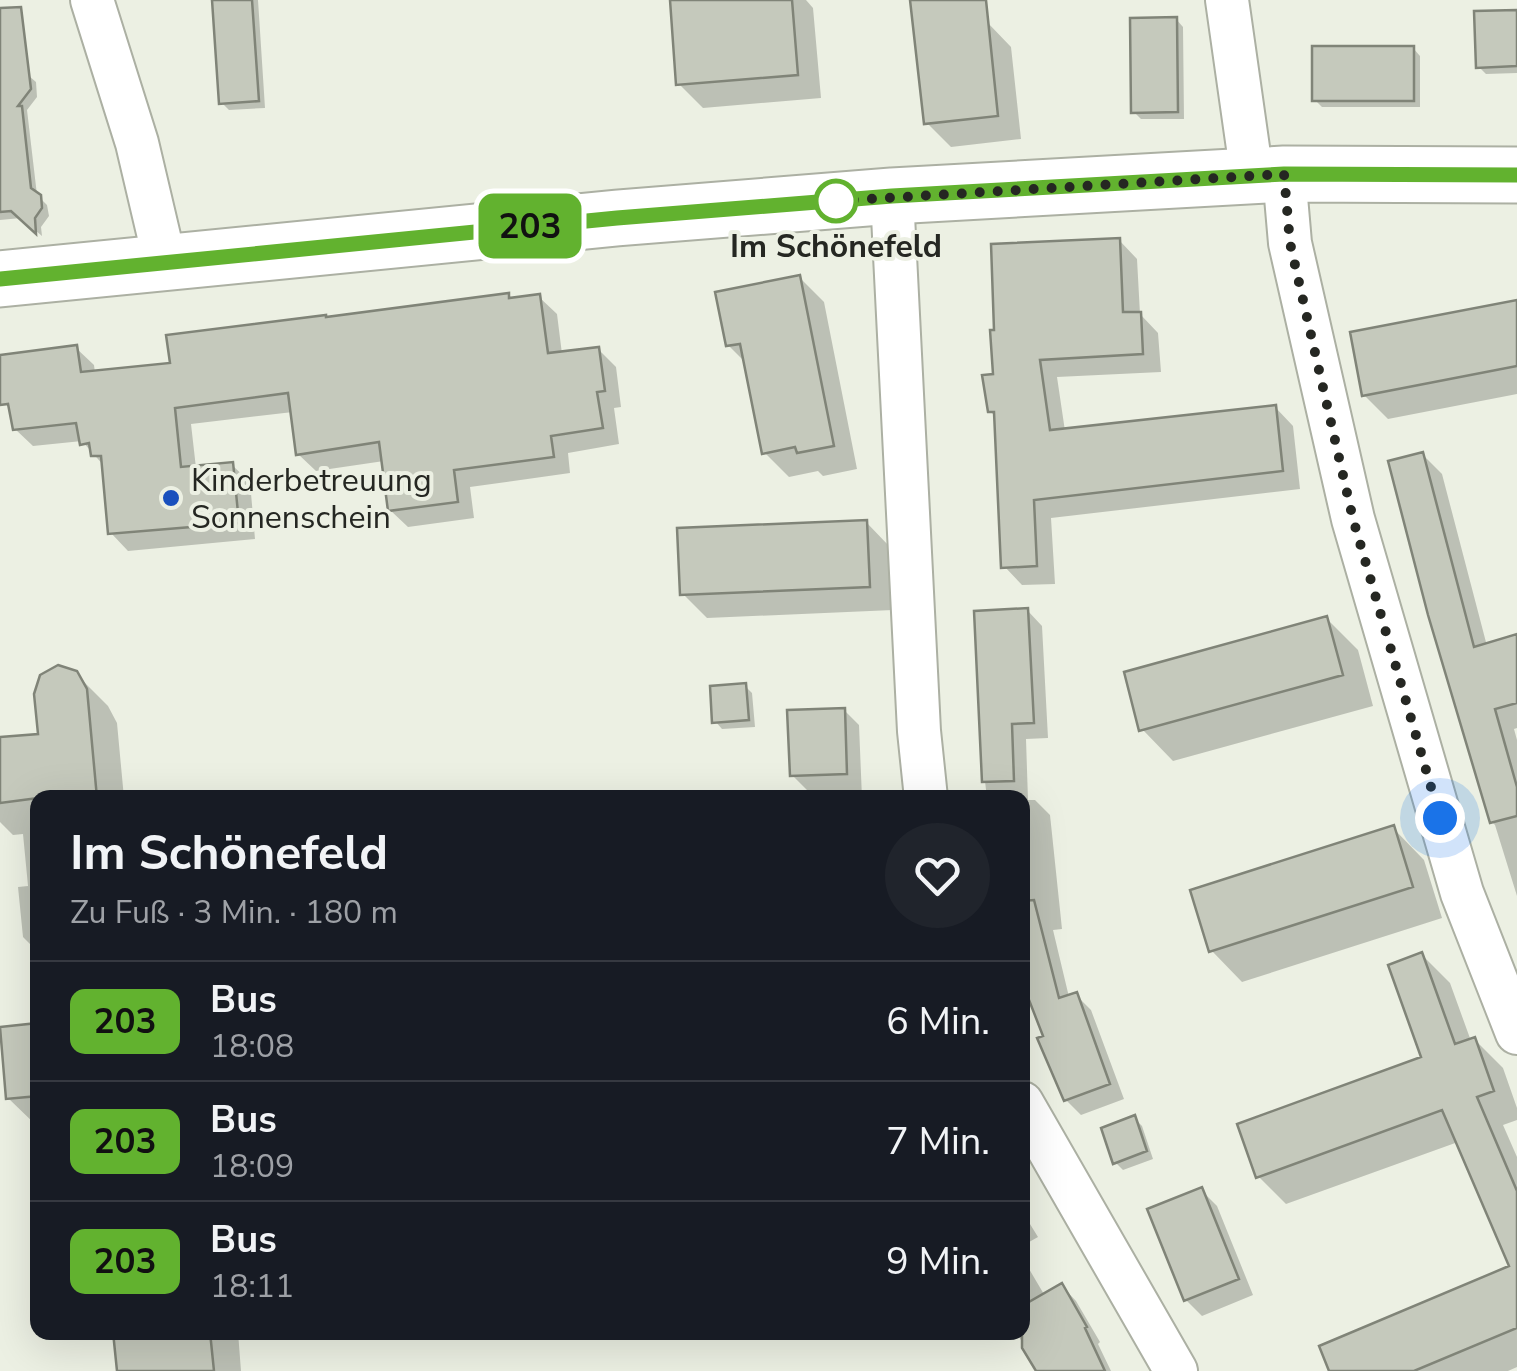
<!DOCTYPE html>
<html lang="de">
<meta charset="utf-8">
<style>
:root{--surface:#171b24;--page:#20242c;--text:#f1f3f6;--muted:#9ea1a6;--line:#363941}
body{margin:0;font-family:"Nunito Sans",sans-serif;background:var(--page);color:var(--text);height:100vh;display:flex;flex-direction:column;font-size:38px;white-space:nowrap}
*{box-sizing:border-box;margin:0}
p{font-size:32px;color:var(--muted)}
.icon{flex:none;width:55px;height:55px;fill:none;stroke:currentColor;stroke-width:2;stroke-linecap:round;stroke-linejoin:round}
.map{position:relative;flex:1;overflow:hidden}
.sheet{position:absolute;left:30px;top:790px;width:1000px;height:550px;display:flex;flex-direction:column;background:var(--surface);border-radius:20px;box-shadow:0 10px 40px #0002}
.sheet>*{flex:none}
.badge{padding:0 20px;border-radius:15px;font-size:35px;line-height:65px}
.you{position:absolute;width:50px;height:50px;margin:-25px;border:8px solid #fff;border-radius:50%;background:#1a73e8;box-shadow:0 0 0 15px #1a73e833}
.map>.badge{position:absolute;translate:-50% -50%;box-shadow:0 0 0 5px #fff}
.round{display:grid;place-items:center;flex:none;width:105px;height:105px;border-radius:52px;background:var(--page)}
.overview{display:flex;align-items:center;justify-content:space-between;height:170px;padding:0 40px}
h1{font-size:48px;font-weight:700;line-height:75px}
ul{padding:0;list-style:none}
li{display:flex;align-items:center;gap:30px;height:120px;padding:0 40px;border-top:2px solid var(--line)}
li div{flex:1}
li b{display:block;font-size:38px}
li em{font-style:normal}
li .badge{min-width:110px;font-weight:700;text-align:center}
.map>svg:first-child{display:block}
.shadow{fill:#0003}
.building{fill:#c5c9bc;stroke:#808478;stroke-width:2.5}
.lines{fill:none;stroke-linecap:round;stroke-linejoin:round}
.street-casing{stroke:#acb0a3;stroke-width:46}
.secondary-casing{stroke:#acb0a3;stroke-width:59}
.street{stroke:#fff;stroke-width:42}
.secondary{stroke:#fff;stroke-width:55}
.line-casing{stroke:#fff;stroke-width:22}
.line{stroke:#62b22f;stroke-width:15}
.walk{stroke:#252722;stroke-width:10;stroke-dasharray:0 18}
.stop-dot{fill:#fff;stroke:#62b22f;stroke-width:5}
.poi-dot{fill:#1950bd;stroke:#ecf0e3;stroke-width:4}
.labels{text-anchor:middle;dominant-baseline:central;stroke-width:8;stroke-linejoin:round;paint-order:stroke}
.stop-label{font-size:32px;font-weight:bold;fill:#252722;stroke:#ecf0e3}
.poi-label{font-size:32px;fill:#252722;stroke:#ecf0e3;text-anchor:start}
</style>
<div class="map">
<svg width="1517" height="1371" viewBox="0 0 1517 1371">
<rect width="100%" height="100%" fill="#ecf0e3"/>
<path class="shadow" d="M215,0H258L265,108L229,110L222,103Z
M672,0H806L813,8L821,98L703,108L679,84Z
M1517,12V73L1486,74L1479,67Z
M1176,19L1183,27L1184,119H1141L1134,112Z
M987,22L1011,47L1021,139L951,147L927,123Z
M1413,48L1420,56V107H1322L1315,100Z
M0,51L36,82L37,97L27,110L37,195L47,205L49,216L41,227L42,236L21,218L0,220Z
M1119,240L1137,259L1140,314L1158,333L1161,372L1057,377L1065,431L1275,407L1293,426L1300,489L1051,518L1055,584L1022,585L1004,566L997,418L990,411L996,377Z
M800,278L824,302L857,469L823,476L818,471L789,477L765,453L747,364L728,345Z
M508,296L513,300L539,297L557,314L562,354L598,349L616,367L621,407L614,408L619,444L568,453L570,473L470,487L474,518L408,527L390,510L384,461L316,471L298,454L293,412L191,424L196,468L232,465L250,482L255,539L128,551L111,533L105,467L82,441L33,446L15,429L76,348L94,365L95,373L173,365Z
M1517,303V394L1388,419L1364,395Z
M1422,454L1442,474L1487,646L1517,637V728L1514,729L1517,740V896L1495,825L1492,822Z
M866,522L890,547L893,610L707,618L683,594Z
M1027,610L1042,626L1048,738L1026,739L1028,800H1035L1050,815L1062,929L1053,930L1069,997L1076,995L1091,1010L1124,1099L1081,1115L1066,1100L1046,1037L1022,979V798H987L984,773Z
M1327,619L1358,650L1373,706L1173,761L1142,729Z
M76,674L108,706L117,723L124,798H38V994L33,947L23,937L18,887L28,886L23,834L13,835L0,822V740L40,736Z
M745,686L752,693L755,727L722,729L715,721Z
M844,710L859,725L862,798H811L810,790H807L792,775Z
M1393,828L1424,860L1442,918L1242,982L1211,950Z
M1422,955L1450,983L1471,1041L1475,1040L1503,1068L1517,1108V1120L1503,1125L1517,1157V1367L1508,1371H1332L1513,1267L1458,1142L1286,1204L1258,1176L1424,1058Z
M38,1025V1127L8,1098Z
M1134,1118L1142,1126L1153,1159L1123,1170L1115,1162Z
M1201,1190L1217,1206L1253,1295L1202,1316L1186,1300Z
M1022,1211L1038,1237L1022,1246Z
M1022,1257L1045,1296L1062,1286L1076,1301L1100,1342L1098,1344L1111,1371H1044L1032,1358L1016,1332H1022Z
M116,1332H238L241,1371H120Z"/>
<path class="building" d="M212,0H252L259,101L219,104Z
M670,0H792L798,75L676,85Z
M910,0H986L998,116L924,124Z
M21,7L31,89L18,106H22L31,188L41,195L42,208L35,218L36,234L11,211L0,212V8Z
M1517,10V66L1476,68L1474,11Z
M1177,17L1178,112L1131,113L1130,18Z
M1312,46H1414V101H1312Z
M1120,238L1123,312H1141L1143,354L1040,360L1050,430L1276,405L1283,471L1034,500L1037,566L1001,568L994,412H988L982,375L993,374L990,330H994L991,244Z
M800,275L834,446L797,453L795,447L762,454L740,344L726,346L715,292Z
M509,293V298L540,294L548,353L599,347L605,391L597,392L603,428L551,436L554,457L454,470L458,502L388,511L379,442L296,455L288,393L175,408L181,467L233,462L239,523L108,534L101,456H91L89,443L80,445L76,423L13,430L8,404L0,405V355L77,345L81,372L170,363L166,335L326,315V317Z
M1517,300V366L1362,396L1350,332Z
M1423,452L1474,647L1517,634V703L1495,709L1517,787V816L1490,823L1428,615L1388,461Z
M867,520L870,587L680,595L677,528Z
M1028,608L1034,723L1012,724L1014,781L982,782L974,611Z
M1327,616L1343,675L1139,731L1124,672Z
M58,665L77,671L87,689L97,798H38L0,803V737L38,734L34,694L40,675Z
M746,683L749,720L712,723L710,686Z
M845,708L847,774L790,776L787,710Z
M1394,825L1413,887L1209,952L1190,890Z
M1034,900L1059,998L1077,992L1110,1084L1064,1101L1037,1038L1043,1036L1022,982V901Z
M1422,952L1455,1044L1475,1037L1494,1091L1477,1097L1517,1191V1328L1414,1371H1329L1319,1346L1509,1266L1442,1110L1256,1178L1237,1124L1421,1057L1388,965Z
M38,1023V1096L6,1099L0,1027Z
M1135,1115L1147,1151L1113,1164L1101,1128Z
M1202,1187L1239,1279L1184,1301L1147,1209Z
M1062,1283L1087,1327L1085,1328L1105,1371H1036L1022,1348V1306Z
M113,1332H210L214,1371H117Z"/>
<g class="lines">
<defs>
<path id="street" d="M92,0L137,143L165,262
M1227,0L1252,176
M1284,174L1290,243L1353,519L1462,893L1517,1033
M892,196L919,731L926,798
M1022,1103L1176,1371"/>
<path id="secondary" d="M0,279L617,218L892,196L1284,174L1517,175"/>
</defs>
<use href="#street" class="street-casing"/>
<use href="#secondary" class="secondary-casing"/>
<use href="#street" class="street"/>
<use href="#secondary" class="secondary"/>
</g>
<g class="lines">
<defs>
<path id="line" d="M0,279L617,218L892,196L1284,174L1517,175"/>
</defs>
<use href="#line" class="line-casing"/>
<use href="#line" class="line"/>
<path class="walk" d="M836,201L1284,174L1290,243L1353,519L1440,818"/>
</g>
<circle class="stop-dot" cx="836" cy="201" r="20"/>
<circle class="poi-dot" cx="171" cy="498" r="10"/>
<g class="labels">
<g class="stop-label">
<text x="836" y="246">Im Schönefeld</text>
</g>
<g class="poi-label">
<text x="191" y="480">Kinderbetreuung<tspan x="191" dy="37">Sonnenschein</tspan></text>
</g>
</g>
</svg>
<div class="you" style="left:1440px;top:818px"></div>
<b class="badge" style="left:530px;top:226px;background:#62b22f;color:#111">203</b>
<section class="sheet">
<div class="overview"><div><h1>Im Schönefeld</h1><p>Zu Fuß · 3 Min. · 180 m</p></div><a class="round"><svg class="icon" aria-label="heart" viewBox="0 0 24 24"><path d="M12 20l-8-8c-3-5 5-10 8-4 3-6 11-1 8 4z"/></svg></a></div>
<ul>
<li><span class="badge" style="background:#62b22f;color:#111">203</span><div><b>Bus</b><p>18:08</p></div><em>6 Min.</em></li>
<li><span class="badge" style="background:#62b22f;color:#111">203</span><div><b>Bus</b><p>18:09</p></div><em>7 Min.</em></li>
<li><span class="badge" style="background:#62b22f;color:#111">203</span><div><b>Bus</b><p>18:11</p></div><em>9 Min.</em></li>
</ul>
</section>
</div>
